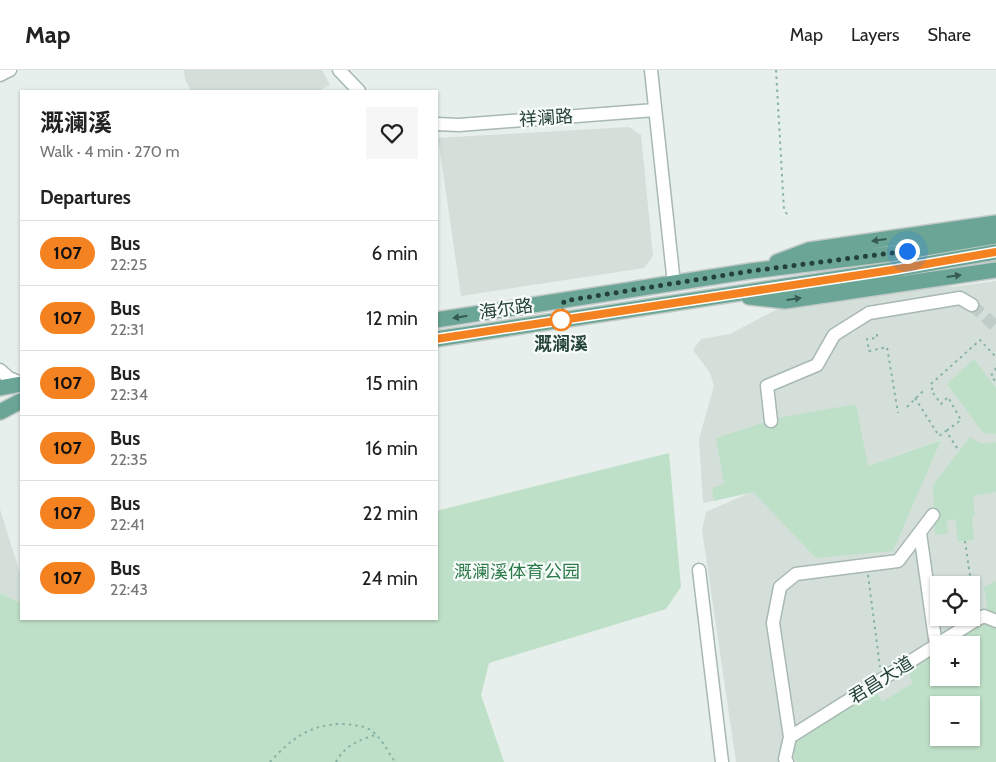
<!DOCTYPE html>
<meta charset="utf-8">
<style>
:root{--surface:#fff;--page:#f6f6f6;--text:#222;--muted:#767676;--line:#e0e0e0}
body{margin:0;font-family:Cabin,"Noto Sans SC",sans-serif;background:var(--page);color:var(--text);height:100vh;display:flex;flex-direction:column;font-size:19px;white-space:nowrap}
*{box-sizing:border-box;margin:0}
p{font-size:16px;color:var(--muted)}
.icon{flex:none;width:28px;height:28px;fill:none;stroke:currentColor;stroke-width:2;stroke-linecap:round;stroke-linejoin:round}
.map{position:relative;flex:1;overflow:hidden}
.panel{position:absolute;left:20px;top:20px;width:418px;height:530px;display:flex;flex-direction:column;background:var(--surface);border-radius:0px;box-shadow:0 1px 4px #0004}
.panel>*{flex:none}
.badge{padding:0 10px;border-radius:16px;font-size:18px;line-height:32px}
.fabs{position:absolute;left:930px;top:506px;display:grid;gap:10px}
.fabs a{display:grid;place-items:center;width:50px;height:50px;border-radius:0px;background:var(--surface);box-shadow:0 1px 4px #0004;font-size:25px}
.you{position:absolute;width:25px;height:25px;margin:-12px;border:4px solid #fff;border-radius:50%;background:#1a73e8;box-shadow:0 0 0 8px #1a73e833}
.map>.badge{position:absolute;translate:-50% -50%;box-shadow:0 0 0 2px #fff}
h2{padding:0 20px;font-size:19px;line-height:45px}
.round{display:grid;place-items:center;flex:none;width:52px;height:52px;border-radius:0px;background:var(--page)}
.overview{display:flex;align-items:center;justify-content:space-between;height:85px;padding:0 20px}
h1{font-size:24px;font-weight:700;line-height:38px}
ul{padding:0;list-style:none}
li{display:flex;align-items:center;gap:15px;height:65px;padding:0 20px;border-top:1px solid var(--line)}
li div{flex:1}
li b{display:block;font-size:19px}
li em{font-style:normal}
li .badge{min-width:55px;font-weight:700;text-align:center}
header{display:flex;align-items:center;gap:30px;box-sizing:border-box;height:70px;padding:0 25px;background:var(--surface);border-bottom:1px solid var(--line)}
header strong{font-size:24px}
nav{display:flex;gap:28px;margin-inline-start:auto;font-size:18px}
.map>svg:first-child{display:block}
.built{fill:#d4dfda;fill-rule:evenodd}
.green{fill:#bfe0c8;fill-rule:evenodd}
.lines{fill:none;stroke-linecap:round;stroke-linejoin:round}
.minor-tunnel{stroke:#bfccc8;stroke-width:12;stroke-dasharray:12 6;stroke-linecap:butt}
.minor-casing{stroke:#a8b8b2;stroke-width:15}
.major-casing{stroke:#c2cac8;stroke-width:18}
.path{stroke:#86b3a5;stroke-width:2;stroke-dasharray:2.5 4;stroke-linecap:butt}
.minor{stroke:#fff;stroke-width:12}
.major{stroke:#6aa596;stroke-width:15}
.oneway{fill:#365b51}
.line-casing{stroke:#fff;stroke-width:11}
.line{stroke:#f58220;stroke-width:8}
.walk{stroke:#24423a;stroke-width:5;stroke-dasharray:0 9}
.stop-dot{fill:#fff;stroke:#f58220;stroke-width:2.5}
.labels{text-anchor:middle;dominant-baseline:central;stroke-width:4.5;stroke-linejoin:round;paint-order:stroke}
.street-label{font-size:18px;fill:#24423a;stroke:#f7fbf9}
.stop-label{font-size:18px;font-weight:bold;fill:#24423a;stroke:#f7fbf9}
.park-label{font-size:18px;fill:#2d7a4b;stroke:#f7fbf9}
</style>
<header>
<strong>Map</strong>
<nav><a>Map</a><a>Layers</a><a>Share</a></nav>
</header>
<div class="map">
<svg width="996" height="692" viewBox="0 0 996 692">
<rect width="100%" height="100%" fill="#e6efeb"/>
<path class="built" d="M184,0H322L330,15L318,21H191L185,9Z
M629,57L641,65L653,186L644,198L461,226L438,68Z
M996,211V692H736L702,460L706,442L749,423L703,433L699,369L714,316L710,303L693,280L701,269L730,264L785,235L930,213L953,217ZM940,370L941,371L816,488L868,396ZM939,515H971V548H939ZM939,575H971V608H939ZM939,635H971V668H939Z
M0,439L21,507V533L0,523Z"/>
<path class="green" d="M974,289L996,318V364L983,363L947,314Z
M856,334L868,396L941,370L893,481L816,488L753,422L714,431L712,418L724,414L716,368L778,348Z
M970,367L981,374L996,372V422L973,426L975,446L972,447L974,470L958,472L955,449L947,451L948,463L935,465L933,415Z
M669,383L681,517L666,539L489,593L481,625L504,692H0V523L21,533V549H436V441Z
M996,511V545L988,543L984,517Z
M985,550L996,555V692H797L794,687V670L876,620L882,632L913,613L907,600L939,580V608H971V575H946ZM939,635H971V668H939Z"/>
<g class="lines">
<path class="minor-tunnel" d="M972,235L996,257"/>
<defs>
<path id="minor" d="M339,0L359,21
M651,0L674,214
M0,5L10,0
M436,54L459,55L655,40
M0,300L9,308L21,313
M771,351L767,316L817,295L834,265L869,243L960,228L972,235
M920,463L936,576
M699,500L722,692
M790,667L773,553L780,517L796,504L898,491L933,445
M787,692L785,689L790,667L976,550L984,546L996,551"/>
<path id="major" d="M777,192L809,180L996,153
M749,227L785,231L996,200
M436,250L751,201L889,184L996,166
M436,269L892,200L996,182
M0,318L21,314
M0,342L21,331"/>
</defs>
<use href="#minor" class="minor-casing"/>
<use href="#major" class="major-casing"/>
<path class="path" d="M776,0L784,140L789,147
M877,264V268L867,269L869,281L887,277L898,343
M996,298L991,306L996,312
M931,314L980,270L996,287
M933,318L931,320L941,334L948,327L961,350L946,361
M915,328L939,366L946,361L959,381
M907,337L923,321
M965,471L975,540
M868,505L880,597
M270,692C291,669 310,654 343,654C352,655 360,655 369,659C381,666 387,681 395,692
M336,692C344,676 359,670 375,665"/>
<use href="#minor" class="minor"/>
<use href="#major" class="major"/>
</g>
<defs><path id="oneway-solid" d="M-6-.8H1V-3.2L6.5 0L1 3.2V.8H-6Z" transform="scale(1.25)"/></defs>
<g class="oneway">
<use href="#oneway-solid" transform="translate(879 170) rotate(172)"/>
<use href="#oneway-solid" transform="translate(954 206) rotate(-8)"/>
<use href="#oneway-solid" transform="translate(794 229) rotate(-8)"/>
<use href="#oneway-solid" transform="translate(460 247) rotate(171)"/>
</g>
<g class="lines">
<defs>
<path id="line" d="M436,269L892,200L996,182"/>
</defs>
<use href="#line" class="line-casing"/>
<use href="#line" class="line"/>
<path class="walk" d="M561,250L564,231L751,201L907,181"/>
</g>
<circle class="stop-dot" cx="561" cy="250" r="10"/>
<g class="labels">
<g class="street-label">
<text transform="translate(546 48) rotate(-4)">祥澜路</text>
<text transform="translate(506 239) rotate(-8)">海尔路</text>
<text transform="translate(881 610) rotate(-32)">君昌大道</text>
</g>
<g class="stop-label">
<text x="561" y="274">溉澜溪</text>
</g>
<g class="park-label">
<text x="517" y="502">溉澜溪体育公园</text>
</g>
</g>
</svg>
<div class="fabs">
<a><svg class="icon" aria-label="locate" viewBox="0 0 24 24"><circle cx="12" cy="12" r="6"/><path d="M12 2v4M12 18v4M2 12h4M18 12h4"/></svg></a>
<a>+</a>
<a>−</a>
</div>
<div class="you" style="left:907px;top:181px"></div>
<section class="panel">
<div class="overview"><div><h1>溉澜溪</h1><p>Walk · 4 min · 270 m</p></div><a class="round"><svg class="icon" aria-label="heart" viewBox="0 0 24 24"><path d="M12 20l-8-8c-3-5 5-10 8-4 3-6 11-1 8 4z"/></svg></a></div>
<h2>Departures</h2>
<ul>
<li><span class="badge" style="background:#f58220;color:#111">107</span><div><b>Bus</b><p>22:25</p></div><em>6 min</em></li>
<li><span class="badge" style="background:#f58220;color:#111">107</span><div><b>Bus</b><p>22:31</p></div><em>12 min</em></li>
<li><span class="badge" style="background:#f58220;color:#111">107</span><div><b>Bus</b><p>22:34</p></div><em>15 min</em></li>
<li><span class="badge" style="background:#f58220;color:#111">107</span><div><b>Bus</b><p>22:35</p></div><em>16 min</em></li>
<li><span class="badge" style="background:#f58220;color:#111">107</span><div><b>Bus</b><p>22:41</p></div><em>22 min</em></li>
<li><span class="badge" style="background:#f58220;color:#111">107</span><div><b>Bus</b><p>22:43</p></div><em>24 min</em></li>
</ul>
</section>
</div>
